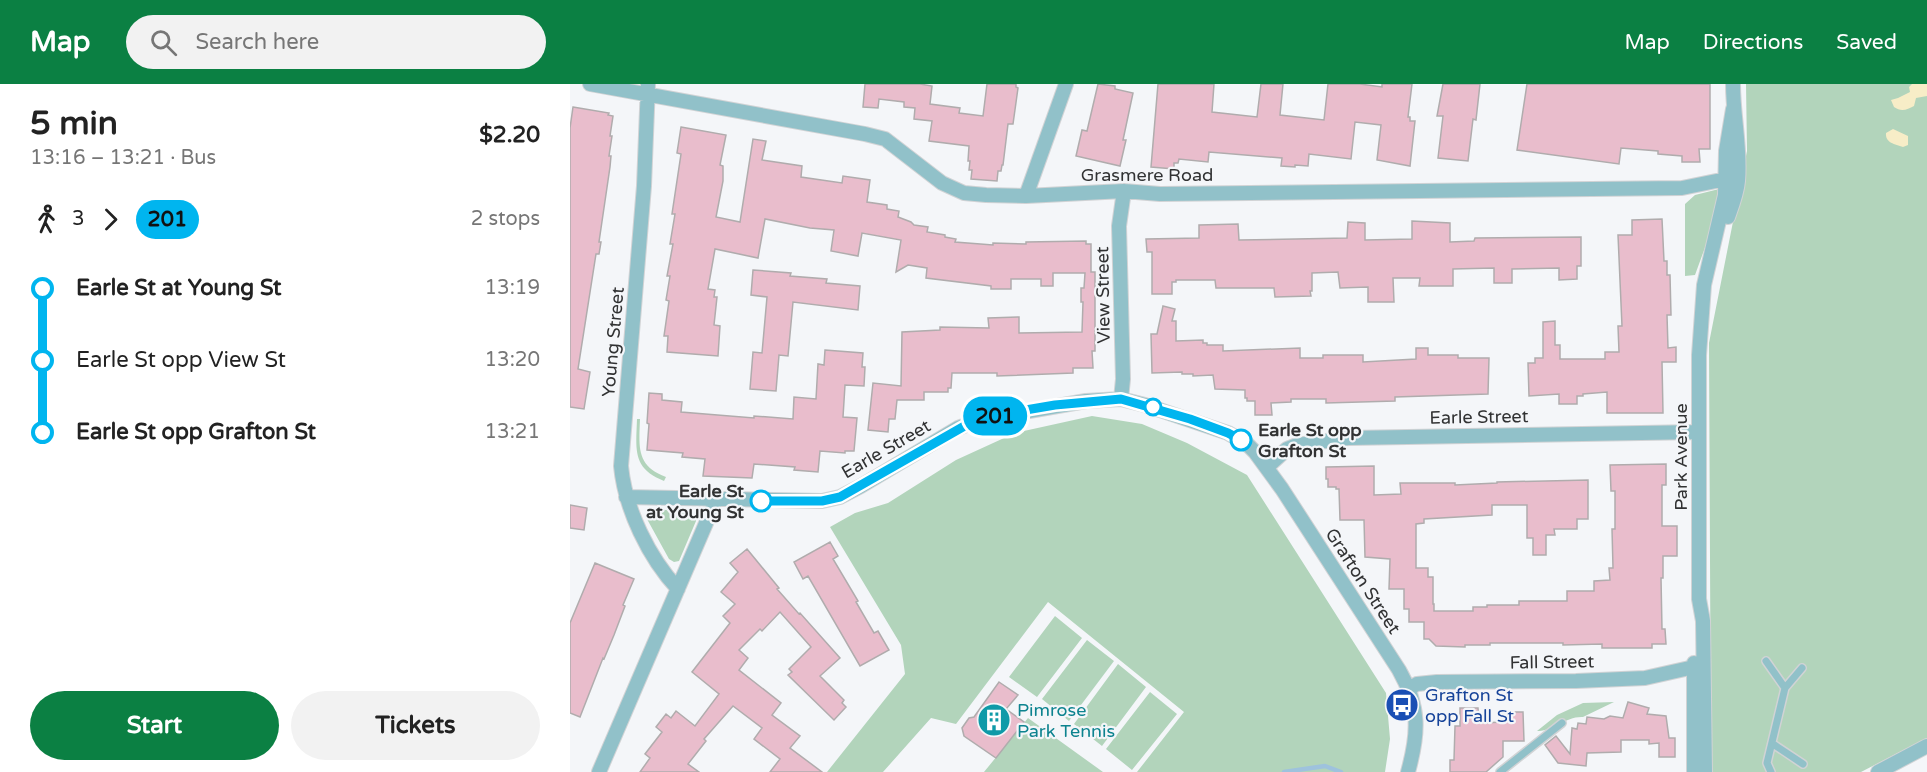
<!DOCTYPE html>
<meta charset="utf-8">
<style>
:root{--surface:#fff;--page:#f2f2f2;--text:#222;--muted:#767676;--accent:#0b8043}
body{margin:0;font-family:"Varela Round",sans-serif;background:var(--page);color:var(--text);height:100vh;display:flex;flex-direction:column;font-size:22px;white-space:nowrap}
*{box-sizing:border-box;margin:0}
p{font-size:20px;color:var(--muted)}
.icon{flex:none;width:33px;height:33px;fill:none;stroke:currentColor;stroke-width:2;stroke-linecap:round;stroke-linejoin:round}
.map{position:relative;flex:1;overflow:hidden}
.side{display:flex;flex-direction:column;background:var(--surface);width:570px}
.side>*{flex:none}
.badge{padding:0 12px;border-radius:20px;font-size:21px;line-height:39px}
.map>.badge{position:absolute;translate:-50% -50%;box-shadow:0 0 0 3px #fff}
.legs{display:flex;align-items:center;gap:9px;height:66px;padding:0 30px;font-size:20px}
.legs p{margin-inline-start:auto}
.headline{display:flex;align-items:center;justify-content:space-between;height:102px;padding:0 30px}
h1{font-size:33px;font-weight:700;line-height:45px}
.button{display:flex;gap:12px;margin-top:auto;padding:12px 30px}
.button a{flex:1;height:69px;border-radius:36px;background:var(--accent);color:#fff;font-size:24px;font-weight:700;line-height:69px;text-align:center}
.button a+a{background:var(--page);color:var(--text)}
ul{padding:0 30px;list-style:none}
li{display:flex;align-items:center;gap:21px;height:72px;font-size:22px}
li i{display:grid;place-items:center;width:9px;height:100%;margin:0 8px;background:currentColor}
li i::after{content:'';width:15px;height:15px;margin:-8px;border:4px solid;border-radius:50%;background:var(--surface)}
li p{margin-inline-start:auto}
li:first-child i{background:linear-gradient(#0000 50%,currentColor 0)}
li:last-child i{background:linear-gradient(currentColor 50%,#0000 0)}
header{display:flex;align-items:center;gap:36px;box-sizing:border-box;height:84px;padding:0 30px;background:var(--accent);color:#fff}
header strong{font-size:28px}
nav{display:flex;gap:33px;margin-inline-start:auto;font-size:21px}
.search{width:420px;height:54px;background:var(--page);display:flex;align-items:center;gap:15px;box-sizing:border-box;padding:0 21px;border-radius:33px;color:var(--muted);font-size:22px}
main{display:flex;flex:1;min-height:0}
.map>svg:first-child{display:block}
.green{fill:#b2d4bb}
.sand{fill:#f7edc7}
.lines{fill:none;stroke-linecap:round;stroke-linejoin:round}
.stream{stroke:#9ec2dd;stroke-width:4.5}
.building{fill:#e9bdcc;stroke:#b0acad;stroke-width:1.5}
.service-casing{stroke:#d1d3d5;stroke-width:10}
.minor-casing{stroke:#d1d3d5;stroke-width:16}
.service{stroke:#91c1c9;stroke-width:7}
.minor{stroke:#91c1c9;stroke-width:14}
.line-1-casing{stroke:#fff;stroke-width:14}
.line-1{stroke:#00b5ef;stroke-width:9}
.stop-1-dot{fill:#fff;stroke:#00b5ef;stroke-width:3}
.labels{text-anchor:middle;dominant-baseline:central;stroke-width:4.5;stroke-linejoin:round;paint-order:stroke}
.street-label{font-size:18px;fill:#313233;stroke:#f4f6f9}
.stop-label{font-size:18px;font-weight:bold;fill:#313233;stroke:#f4f6f9;text-anchor:start}
.transit-label{font-size:18px;fill:#164399;stroke:#f4f6f9;text-anchor:start}
.culture-label{font-size:18px;fill:#0d838f;stroke:#f4f6f9;text-anchor:start}
</style>
<header>
<strong>Map</strong>
<div class="search"><svg class="icon" aria-label="search" viewBox="0 0 24 24"><circle cx="10" cy="10" r="6"/><path d="M15 15l6 6"/></svg>Search here</div>
<nav><a>Map</a><a>Directions</a><a>Saved</a></nav>
</header>
<main>
<section class="side">
<div class="headline"><div><h1>5 min</h1><p>13:16 – 13:21 · Bus</p></div><b>$2.20</b></div>
<div class="legs"><svg class="icon" aria-label="walk" viewBox="0 0 24 24"><circle cx="13" cy="4" r="2"/><path d="M13 8l-2 6 4 7M11 14l-3 7M7 12l3-4h3l4 4"/></svg>3<svg class="icon" aria-label="forward" viewBox="0 0 24 24"><path d="M9 5l7 7-7 7"/></svg><b class="badge" style="background:#00b5ef;color:#111">201</b><p>2 stops</p></div>
<ul>
<li><i style="color:#00b5ef"></i><b>Earle St at Young St</b><p>13:19</p></li>
<li><i style="color:#00b5ef"></i><span>Earle St opp View St</span><p>13:20</p></li>
<li><i style="color:#00b5ef"></i><b>Earle St opp Grafton St</b><p>13:21</p></li>
</ul>
<div class="button"><a>Start</a><a>Tickets</a></div>
</section>
<div class="map">
<svg width="1357" height="688" viewBox="0 0 1357 688">
<rect width="100%" height="100%" fill="#f4f6f9"/>
<path class="green" d="M1176,0H1357V654L1291,688H1141L1139,259L1177,67Z
M1149,105V125L1125,191L1115,192V120L1125,111Z
M522,332L572,340L617,359L677,391L816,609L820,655L815,688H567L614,628L478,518L386,640L361,634L313,688H257L335,590L331,561L260,443L285,429L318,419L386,376L445,349Z
M67,335H70C69,363 66,382 96,393L94,397C62,384 66,366 67,335Z
M83,425L121,428L126,432V437L109,477L104,478L99,475L77,435L78,427Z
M485,532L512,554L467,613L439,593Z
M517,556L544,577L499,637L472,615Z
M548,580L576,603L532,662L504,640Z
M580,608L607,630L562,686L536,665Z
M1044,618L1013,633C996,632 984,647 967,647L987,631L1013,619Z
M458,634L533,688H414Z"/>
<path class="sand" d="M1342,0H1357V12L1346,14L1344,22C1337,26 1331,28 1324,23L1321,16L1328,14L1340,8L1339,3Z
M1323,45L1338,52V61L1333,63C1325,60 1315,59 1316,49Z"/>
<g class="lines">
<path class="stream" d="M714,688L755,682L771,688"/>
</g>
<path class="building" d="M295,0H350L362,2L360,20L390,24L389,29L413,32L417,0H446V3L448,4L443,40H438L433,81H432L431,87H428L427,97L401,95L402,86H399L400,77H398L399,62L359,57L362,37L344,35L345,24L334,23V18L309,15L308,24L293,23Z
M528,0L545,2V5L563,9L553,56H556L550,82L506,72L512,46L517,47Z
M588,0H644L642,28L687,33L691,0H713L710,31L754,36L758,0H790L812,3V0H842L838,33H840V37H845L840,82L807,76L811,41L785,38L781,75L739,70L738,82L725,81V83L711,82L712,74L639,68L638,78L609,75L608,79H604V85L581,83Z
M873,0H910L906,36L903,35L898,77L868,74L873,32H867Z
M957,0H1140V65H1129L1130,78H1112V72L1088,70V67L1051,64L1049,80L947,66Z
M3,23L39,29L38,31L43,32L40,52H42L39,72H41L40,83L29,158H31L29,170H26L8,285L20,288L14,325L0,323V44Z
M111,43L156,51L150,81L153,82V97L146,133L170,138L183,55L196,57L192,76L232,82L231,93L272,99L273,92L300,96L297,118L317,121V125L329,127L328,133L341,138L344,141L358,143L357,148L375,151V153L386,155L385,158L423,161V159L456,160V158L516,157V160H521V188H525V267H522L523,284H503V289L427,292V289H382L381,304H378V308H354V316H327L325,335H319L318,348L298,346L303,299L331,302L332,248L370,246V243L419,244L418,234L449,233V249L512,248L513,218H511V204H514L515,189H483V202H471V195H441V205H421V202L356,194L357,184L338,181L326,188L331,156L292,149L288,172L261,167L264,146L240,144L195,135L188,174L145,165L138,205L145,206L144,213H147L144,241L150,242L148,272L97,268L98,252H94L99,217L96,216L100,192H97L103,160H100L105,130H102L111,70L107,69Z
M1092,135L1094,177H1097V191H1100L1101,231H1097L1098,264L1106,263V278H1092L1093,329H1037V308L1013,310V312H1007V320H989V310L959,312L958,279H965V274H973V238L985,237V261H990V275H1035V268H1049L1048,242H1052L1048,151H1062V136Z
M842,137L880,139V158L904,157L905,154L1011,153V182H1007V195L989,196V184L942,185V199H924V184L883,185V202H849L850,194H823L824,218H798V203L770,204L768,188L742,189V207H740L741,212L705,213L704,204H646L645,196H606V198H602V210H582V168H577L576,155L629,154V141L668,140L669,156L777,154L778,138L795,139V156L842,155Z
M183,186L221,189L220,192L257,195L256,199L290,202L288,226L223,218L218,272L209,271L206,307L180,305L183,268L192,269L197,213L181,211Z
M593,222L605,225L602,237H606V257L633,256V259H637V261H653V267L730,264V274H753V271H793V278L846,275V264H858V271H888V274H919L918,310L825,313V317L756,319V315H721V318L701,319L702,331H685V317H677V314H675V306L645,305L643,291L623,292V290H612V288L582,289L581,250H587Z
M255,266L293,269L292,283H295L294,302L275,301L273,333L287,334L284,367H275V369L250,367L248,388L224,386L225,383L184,380L182,394L133,392L135,375L112,373L113,369L77,366L79,340L77,339L79,309L92,310V316L112,318L111,328L184,334V332L223,335L224,313L246,315L248,280L254,281Z
M1096,380V401H1092V442H1107V472H1093V494H1091L1092,545H1095L1096,560H1082V564H1032V560L993,561V559H920V561H895V563L866,562L859,555H854V538H839V525H834V505H819L820,475L795,473L794,436H770L769,405H766V403H758V395H756V383L804,382V411L831,410L830,399H885V401L927,399V398L1018,396V435H1007V445H984L985,451H976V471H963V454H957V421H922V431L854,435V439L846,440V484H858V493H863V520H864V527H903V523H917V521H949V517H997V507H1024V497L1040,496L1039,484H1043L1042,445H1045V407H1041L1040,381Z
M0,421L17,424L14,446L0,444Z
M260,458L268,472L263,475L288,517L286,518L304,549L308,547L319,566L290,582L238,492L233,495L224,478Z
M177,465L209,504L207,505L229,530L230,529L270,574L250,592L274,616L272,619L276,623L264,636L218,591L222,588L219,585L241,563L210,528L192,547L190,545L169,566L178,574L169,586L211,619L202,631L230,652L220,664L252,688H200L210,675L184,655L192,644L163,622L134,655L136,657L118,680L129,688H70L80,674L75,670L92,648L86,643L96,630L101,634L106,627L125,642L149,610L122,588L160,539L153,532L165,520L151,508L168,488L160,479Z
M25,479L64,495L53,521L55,522L44,551L34,575L33,574L10,633L0,629V539Z
M429,598L448,611L436,625L454,638L426,674L394,652L392,644L399,634L404,633Z
M1058,618L1079,624L1077,630L1096,632L1099,654H1105V673H1089V659L1079,660V656H1051V668L1017,669L1016,682L988,679L975,661L986,652L1000,670L1002,644L1007,645L1008,639L1016,640L1017,633L1034,635L1040,632L1053,634Z
M890,624H908L909,639L934,638V631H942V628H953L954,657H933V673L916,688H880V676H884L885,642H890Z"/>
<g class="lines">
<defs>
<path id="service" d="M1196,577L1215,604L1197,679L1201,688
M1215,604L1232,584
M1203,660L1233,680
M930,688L992,639"/>
<path id="minor" d="M20,0L295,50L315,55L372,99L394,109L416,111L456,112L554,107L590,110L1112,104L1156,95
M78,0L74,102L51,382C55,425 79,474 108,505
M456,112L496,0
M1158,133C1162,122 1167,109 1168,97C1171,65 1163,33 1163,0
M551,315L553,295L549,142L554,107
M697,383L717,365L727,361L778,354L1129,348
M56,413L252,417L270,413L291,402L388,344L409,336L516,317L551,315L575,321L658,349L677,360L685,368L712,405L829,586C850,623 849,648 838,688
M1124,579V688
M840,604L847,600L867,598L1006,597L1075,594L1124,583
M29,688L146,416
M1135,688L1133,537L1129,515V271L1134,201L1155,111L1156,67L1163,25
M1308,688L1357,662"/>
</defs>
<use href="#service" class="service-casing"/>
<use href="#minor" class="minor-casing"/>
<use href="#service" class="service"/>
<use href="#minor" class="minor"/>
</g>
<g class="lines">
<defs>
<path id="line-1" d="M191,417H252L270,413L398,340L438,329L485,321L551,315L620,335L658,349L671,356"/>
</defs>
<use href="#line-1" class="line-1-casing"/>
<use href="#line-1" class="line-1"/>
</g>
<defs>
<symbol id="bus-disc" viewBox="-11 -11 22 22"><circle r="9.5" fill="#1a4fb4" stroke="#f4f6f9"/><path d="M-5-6H5V4H4V6H2V4H-2V6H-4V4H-5ZM-3.5-4V0h7V-4ZM-3.5 1.2v1.5H-2V1.2ZM2 1.2v1.5H3.5V1.2Z" fill="#fff"/></symbol>
<symbol id="building-disc" viewBox="-11 -11 22 22"><circle r="9.5" fill="#0f9aa8" stroke="#f4f6f9"/><path d="M-4-6H4V6H1V3H-1V6H-4ZM-2.5-4.3h1.7v1.8h-1.7ZM.8-4.3h1.7v1.8H.8ZM-2.5-1h1.7V.8h-1.7ZM.8-1h1.7V.8H.8Z" fill="#fff"/></symbol>
</defs>
<g fill-rule="evenodd">
<use href="#bus-disc" x="813" y="602" width="38" height="38"/>
<use href="#building-disc" x="405" y="617" width="38" height="38"/>
</g>
<g class="stop-1-dot">
<circle cx="583" cy="323" r="8"/>
<circle cx="671" cy="356" r="10"/>
<circle cx="191" cy="417" r="10"/>
</g>
<g class="labels">
<g class="street-label">
<text x="577" y="91">Grasmere Road</text>
<text transform="translate(533 211) rotate(-91)">View Street</text>
<text transform="translate(43 258) rotate(-85)">Young Street</text>
<text transform="translate(909 333) rotate(-1)">Earle Street</text>
<text transform="translate(316 365) rotate(-30)">Earle Street</text>
<text transform="translate(1111 373) rotate(-90)">Park Avenue</text>
<text transform="translate(793 497) rotate(57)">Grafton Street</text>
<text transform="translate(982 578) rotate(-1)">Fall Street</text>
</g>
<g class="stop-label">
<text x="688" y="346">Earle St opp<tspan x="688" dy="21">Grafton St</tspan></text>
<text x="174" y="407" text-anchor="end">Earle St<tspan x="174" dy="21">at Young St</tspan></text>
</g>
<g class="transit-label">
<text x="855" y="611">Grafton St<tspan x="855" dy="21">opp Fall St</tspan></text>
</g>
<g class="culture-label">
<text x="447" y="626">Pimrose<tspan x="447" dy="21">Park Tennis</tspan></text>
</g>
</g>
</svg>
<b class="badge" style="left:425px;top:332px;background:#00b5ef;color:#111">201</b>
</div>
</main>
